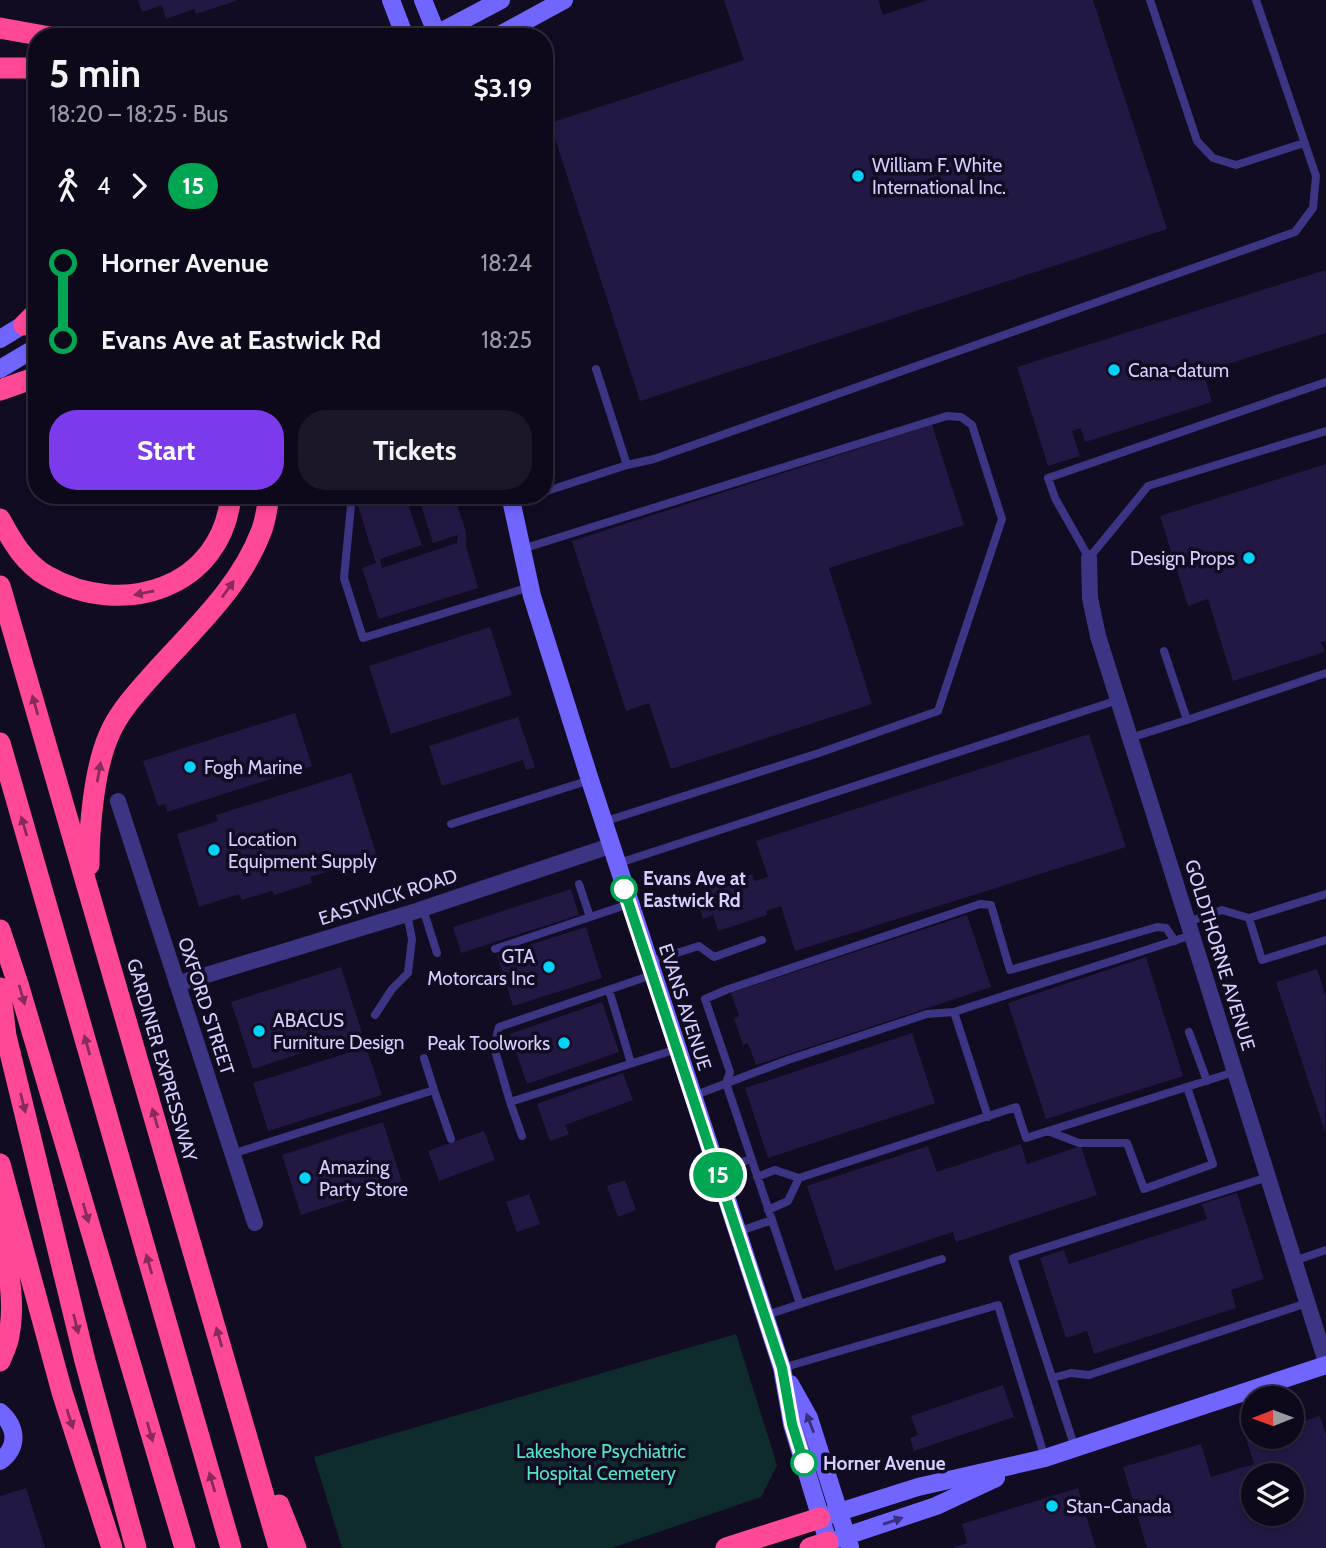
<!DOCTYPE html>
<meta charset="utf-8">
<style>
:root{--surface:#0d091a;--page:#1b1727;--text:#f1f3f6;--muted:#9a9aa2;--line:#2d2a39;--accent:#7c3aed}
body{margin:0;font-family:Cabin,sans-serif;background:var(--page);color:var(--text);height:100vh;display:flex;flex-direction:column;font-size:26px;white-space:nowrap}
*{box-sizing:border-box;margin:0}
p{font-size:23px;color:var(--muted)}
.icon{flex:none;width:38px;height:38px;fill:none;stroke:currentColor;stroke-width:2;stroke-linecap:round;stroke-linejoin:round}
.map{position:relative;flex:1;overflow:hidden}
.details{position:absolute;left:28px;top:28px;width:525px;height:476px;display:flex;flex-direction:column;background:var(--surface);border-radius:28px;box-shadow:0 4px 10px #0003,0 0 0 2px var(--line)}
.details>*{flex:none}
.badge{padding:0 14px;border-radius:23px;font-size:24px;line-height:46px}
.needle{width:46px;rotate:269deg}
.buttons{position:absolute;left:1241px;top:1386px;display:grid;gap:14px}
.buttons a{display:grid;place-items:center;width:63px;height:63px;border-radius:50%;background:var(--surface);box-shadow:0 4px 10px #0003,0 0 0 2px var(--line);font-size:35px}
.map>.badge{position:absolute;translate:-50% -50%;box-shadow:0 0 0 4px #fff}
.legs{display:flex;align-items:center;gap:10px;height:77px;padding:0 21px;font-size:23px}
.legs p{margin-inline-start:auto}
.overview{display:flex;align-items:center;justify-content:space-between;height:119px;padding:0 21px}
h1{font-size:38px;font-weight:700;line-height:52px}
.action{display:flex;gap:14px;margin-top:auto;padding:14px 21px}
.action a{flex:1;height:80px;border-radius:28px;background:var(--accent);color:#fff;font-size:28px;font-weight:700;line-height:80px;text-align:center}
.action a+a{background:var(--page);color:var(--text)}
ul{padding:0 21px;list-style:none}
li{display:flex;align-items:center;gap:24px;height:77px;font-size:26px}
li i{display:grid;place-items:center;width:10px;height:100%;margin:0 9px;background:currentColor}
li i::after{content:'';width:18px;height:18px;margin:-9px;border:5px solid;border-radius:50%;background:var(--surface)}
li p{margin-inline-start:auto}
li:first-child i{background:linear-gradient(#0000 50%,currentColor 0)}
li:last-child i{background:linear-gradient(currentColor 50%,#0000 0)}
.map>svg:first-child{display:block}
.green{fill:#0f2c2c}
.building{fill:#231844;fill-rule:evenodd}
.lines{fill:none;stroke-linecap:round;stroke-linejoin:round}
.lane{stroke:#3c3583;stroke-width:8}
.street{stroke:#3c3583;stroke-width:16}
.secondary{stroke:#7165ff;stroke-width:18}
.highway{stroke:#ff4997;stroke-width:21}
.oneway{fill:#882a5c}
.oneway2{fill:#37307a}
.line-1-casing{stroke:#fff;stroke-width:16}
.line-1{stroke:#00a651;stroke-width:10}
.poi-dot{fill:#00d3f9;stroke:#110c22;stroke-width:2.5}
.stop-1-dot{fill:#fff;stroke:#00a651;stroke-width:3.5}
.labels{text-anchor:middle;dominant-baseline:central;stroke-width:7;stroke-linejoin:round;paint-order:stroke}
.poi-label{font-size:19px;fill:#d6ceff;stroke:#110c22;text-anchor:start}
.stop-label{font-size:19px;font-weight:bold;fill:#d6ceff;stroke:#110c22;text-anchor:start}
.street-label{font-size:19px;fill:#d6ceff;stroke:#110c22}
.park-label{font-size:19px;fill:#55e4c8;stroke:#110c22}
</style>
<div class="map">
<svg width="1326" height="1548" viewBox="0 0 1326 1548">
<rect width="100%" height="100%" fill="#110c22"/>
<path class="green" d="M736,1334L777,1465L761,1497L612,1548H342L314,1457Z"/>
<path class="building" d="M138,0H236V1L196,14L194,9L166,19L162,5L142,12Z
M724,0H878L883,15L928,0H1093L1167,229L640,401L550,123L744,60Z
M1326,270V333L1203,372L1212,402L1085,442L1081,428L1072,431L1080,456L1048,466L1017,367Z
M932,425L964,525L829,568L872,704L671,769L649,703L626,711L572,541Z
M1326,464V641L1321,642L1325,652L1233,681L1208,599L1188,606L1160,516Z
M382,495H405L422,545L380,559L382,568L457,543L458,535L433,543L418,495H454L466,532V546L478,588L379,619L362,568L376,563L357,503Z
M490,627L512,695L391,734L369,666Z
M295,713L312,766L167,812L165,804L158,806L143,761Z
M518,717L535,767L526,770L523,760L442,786L429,746Z
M1089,734L1126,847L795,951L781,906L766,911L767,915L718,931L713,915L703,919L699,906L708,903L704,889L752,874L754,881L768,877L756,841Z
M351,773L377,857L310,877L312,883L274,895L272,891L242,900L239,894L199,907L177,834L218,821L216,815Z
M571,889L579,915L461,953L453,927Z
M967,915L991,987L756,1065L748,1043L743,1045L734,1018L739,1016L731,993Z
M586,927L602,978L513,1006L497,955Z
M1146,957L1183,1076L1046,1119L1008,1003Z
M341,967L362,1033L253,1069L231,1002Z
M1317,969L1326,997L1325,1132L1276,982Z
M602,1002L619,1052L527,1084L510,1034Z
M912,1033L935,1103L768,1158L745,1088Z
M366,1047L382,1095L268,1131L253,1083Z
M623,1073L633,1100L565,1125L569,1134L550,1141L537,1104Z
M383,1122L402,1182L301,1215L282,1155Z
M484,1131L495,1160L439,1181L428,1151Z
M1021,1144L1027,1164L1081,1146L1097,1195L956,1242L953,1232L835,1271L807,1186L928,1146L937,1172Z
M625,1180L636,1210L618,1217L607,1186Z
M1237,1193L1264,1279L1231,1290L1236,1308L1094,1354L1087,1331L1066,1338L1040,1258L1064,1250L1069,1264L1207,1219L1202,1204Z
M529,1194L540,1224L517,1232L506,1202Z
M1003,1385L1014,1417L914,1451L910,1438L918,1435L911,1416Z
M1320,1416L1326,1435V1548H1147L1123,1467L1201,1444L1211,1477L1254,1464L1246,1438L1253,1436L1292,1437V1425ZM1253,1475H1292V1514H1253Z
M26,1488L45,1548H0V1496Z
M1078,1488L1096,1548H952L967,1543L962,1524Z"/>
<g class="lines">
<path class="lane" d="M1150,0L1197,141L1213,158L1236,165L1304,143
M1326,382L1048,478L1055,498L1089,558L1148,486L1326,431
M627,465L654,459L1295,232L1313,208L1316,176L1256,0
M544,492L627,465L596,369
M352,495L344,578L363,638L530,587
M510,503L534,495
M522,549L947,416L961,417L972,425L1002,519L938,711L819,753L603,822
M1187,720L1326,673
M1130,738L1187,720L1164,651
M451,824L590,780
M616,864L1118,700
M579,884L590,917
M423,909L437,953
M1249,918L1262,960L1326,940
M1188,922L1222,910L1249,918L1326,894
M495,949L629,904
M648,962L699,946L714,957L762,940
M652,975L499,1027L494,1047L510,1102L677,1049
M609,990L631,1063
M954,1012L988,1117
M375,1015L392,989L408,973L412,939L407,914
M1189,1032L1207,1081
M434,1090L451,1139
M693,1096L788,1060L927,1014L954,1012L1192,935
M510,1102L522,1136
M1048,1131L1079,1143H1127L1144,1189L1213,1164L1187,1087
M232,1154L434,1090L424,1058
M717,1172L750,1159
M757,1177L775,1170L799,1178L1016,1107L1026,1138L1234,1072
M768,1210L788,1201L799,1178
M772,1220L726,1083L730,1072L705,999L726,990L980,904L991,905L1010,970L1157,927L1166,928L1175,941
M737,1232L772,1220L800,1304L764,1316
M1294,1261L1326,1250
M800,1304L942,1259
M782,1368L998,1305L1045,1458
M1052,1378L1071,1373L1089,1375L1307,1303
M1075,1448L1013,1258L1268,1177"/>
<path class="street" d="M1089,558L1090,598L1098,636L1326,1362
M118,801L255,1223
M177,984L407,914L610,846"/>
<path class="secondary" d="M391,0L405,37
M423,0L438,37
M431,37L501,0
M496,37L564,0
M0,339L36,317
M0,369L37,347
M510,495L532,596L590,780L782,1368L792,1424L830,1548
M790,1384L809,1418L850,1547
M0,1412C17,1427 19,1447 0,1461
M820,1518L918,1487L1045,1458L1326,1365
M828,1542L936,1506L996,1478"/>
<path class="highway" d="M0,28L50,37
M0,68H37
M24,325L37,312
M0,390L37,377
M0,519C12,541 24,563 47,576C122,619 222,589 231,495
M0,586L279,1548
M0,743L231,1548
M89,865C89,828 94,769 109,735C119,711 139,690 156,671C195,628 240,587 261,532C266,520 267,507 269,495
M0,930L18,984L185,1548
M0,988L6,1036L85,1361L136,1548
M0,1164L62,1392L112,1548
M0,1199C0,1244 18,1289 9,1335C8,1344 3,1353 0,1361
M279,1505L296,1548
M726,1548L820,1518
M810,1548L828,1542"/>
</g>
<defs><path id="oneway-solid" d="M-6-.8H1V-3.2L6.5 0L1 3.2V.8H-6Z" transform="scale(1.75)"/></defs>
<g class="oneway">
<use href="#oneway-solid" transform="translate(228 589) rotate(-54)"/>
<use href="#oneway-solid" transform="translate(144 593) rotate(168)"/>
<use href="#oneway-solid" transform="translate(35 705) rotate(-106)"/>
<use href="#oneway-solid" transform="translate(99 772) rotate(-80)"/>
<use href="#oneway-solid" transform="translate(24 826) rotate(-106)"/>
<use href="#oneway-solid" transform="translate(22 995) rotate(74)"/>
<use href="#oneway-solid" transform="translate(87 1045) rotate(-106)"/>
<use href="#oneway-solid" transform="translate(23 1103) rotate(76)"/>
<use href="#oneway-solid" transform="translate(155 1118) rotate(-106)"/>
<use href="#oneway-solid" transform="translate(86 1213) rotate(74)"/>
<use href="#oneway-solid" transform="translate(149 1264) rotate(-106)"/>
<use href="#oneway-solid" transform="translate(76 1324) rotate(76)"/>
<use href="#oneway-solid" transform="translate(219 1337) rotate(-106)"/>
<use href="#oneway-solid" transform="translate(70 1419) rotate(72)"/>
<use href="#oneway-solid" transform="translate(150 1432) rotate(74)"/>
<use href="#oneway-solid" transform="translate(212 1482) rotate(-106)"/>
</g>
<g class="oneway2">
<use href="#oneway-solid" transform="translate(810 1423) rotate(-111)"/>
<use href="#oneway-solid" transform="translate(893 1521) rotate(-19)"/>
</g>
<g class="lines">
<defs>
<path id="line-1" d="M624,889L782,1368L792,1424L804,1463"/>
</defs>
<use href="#line-1" class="line-1-casing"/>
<use href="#line-1" class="line-1"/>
</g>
<g class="poi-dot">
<circle cx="858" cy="176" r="7"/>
<circle cx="1114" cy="370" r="7"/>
<circle cx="1249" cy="558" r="7"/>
<circle cx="190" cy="767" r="7"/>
<circle cx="214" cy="850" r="7"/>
<circle cx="549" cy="967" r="7"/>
<circle cx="259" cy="1031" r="7"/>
<circle cx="564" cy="1043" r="7"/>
<circle cx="305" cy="1178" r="7"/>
<circle cx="1052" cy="1506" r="7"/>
</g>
<g class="stop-1-dot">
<circle cx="624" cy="889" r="12"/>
<circle cx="804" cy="1463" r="12"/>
</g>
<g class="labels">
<g class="poi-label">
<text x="872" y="165">William F. White<tspan x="872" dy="22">International Inc.</tspan></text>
<text x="1128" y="370">Cana-datum</text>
<text x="1235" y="558" text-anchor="end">Design Props</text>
<text x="204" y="767">Fogh Marine</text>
<text x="228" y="839">Location<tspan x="228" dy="22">Equipment Supply</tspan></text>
<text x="535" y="956" text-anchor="end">GTA<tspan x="535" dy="22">Motorcars Inc</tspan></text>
<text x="273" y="1020">ABACUS<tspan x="273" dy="22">Furniture Design</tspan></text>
<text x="550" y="1043" text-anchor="end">Peak Toolworks</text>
<text x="319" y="1167">Amazing<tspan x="319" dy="22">Party Store</tspan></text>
<text x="1066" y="1506">Stan-Canada</text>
</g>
<g class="stop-label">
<text x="643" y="878">Evans Ave at<tspan x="643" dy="22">Eastwick Rd</tspan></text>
<text x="823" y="1463">Horner Avenue</text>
</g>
<g class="street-label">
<text transform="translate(388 897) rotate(-18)">EASTWICK ROAD</text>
<text transform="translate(1220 955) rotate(73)">GOLDTHORNE AVENUE</text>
<text transform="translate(206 1006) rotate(72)">OXFORD STREET</text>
<text transform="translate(685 1007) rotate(72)">EVANS AVENUE</text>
<text transform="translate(162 1060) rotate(74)">GARDINER EXPRESSWAY</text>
</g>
<g class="park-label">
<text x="601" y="1451">Lakeshore Psychiatric<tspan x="601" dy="22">Hospital Cemetery</tspan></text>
</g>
</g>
</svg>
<div class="buttons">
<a><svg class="needle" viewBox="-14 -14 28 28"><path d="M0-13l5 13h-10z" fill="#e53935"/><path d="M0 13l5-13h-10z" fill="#9a9aa2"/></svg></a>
<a><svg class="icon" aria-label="layers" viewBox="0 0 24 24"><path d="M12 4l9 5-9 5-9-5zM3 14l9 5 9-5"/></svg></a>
</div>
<b class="badge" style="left:718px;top:1175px;background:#00a651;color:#fff">15</b>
<section class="details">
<div class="overview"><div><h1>5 min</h1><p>18:20 – 18:25 · Bus</p></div><b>$3.19</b></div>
<div class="legs"><svg class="icon" aria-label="walk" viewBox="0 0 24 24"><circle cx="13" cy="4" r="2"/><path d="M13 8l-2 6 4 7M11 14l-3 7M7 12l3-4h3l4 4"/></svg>4<svg class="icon" aria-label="forward" viewBox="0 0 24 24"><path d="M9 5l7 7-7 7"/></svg><b class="badge" style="background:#00a651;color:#fff">15</b></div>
<ul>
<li><i style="color:#00a651"></i><b>Horner Avenue</b><p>18:24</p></li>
<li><i style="color:#00a651"></i><b>Evans Ave at Eastwick Rd</b><p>18:25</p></li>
</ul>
<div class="action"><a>Start</a><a>Tickets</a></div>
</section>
</div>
